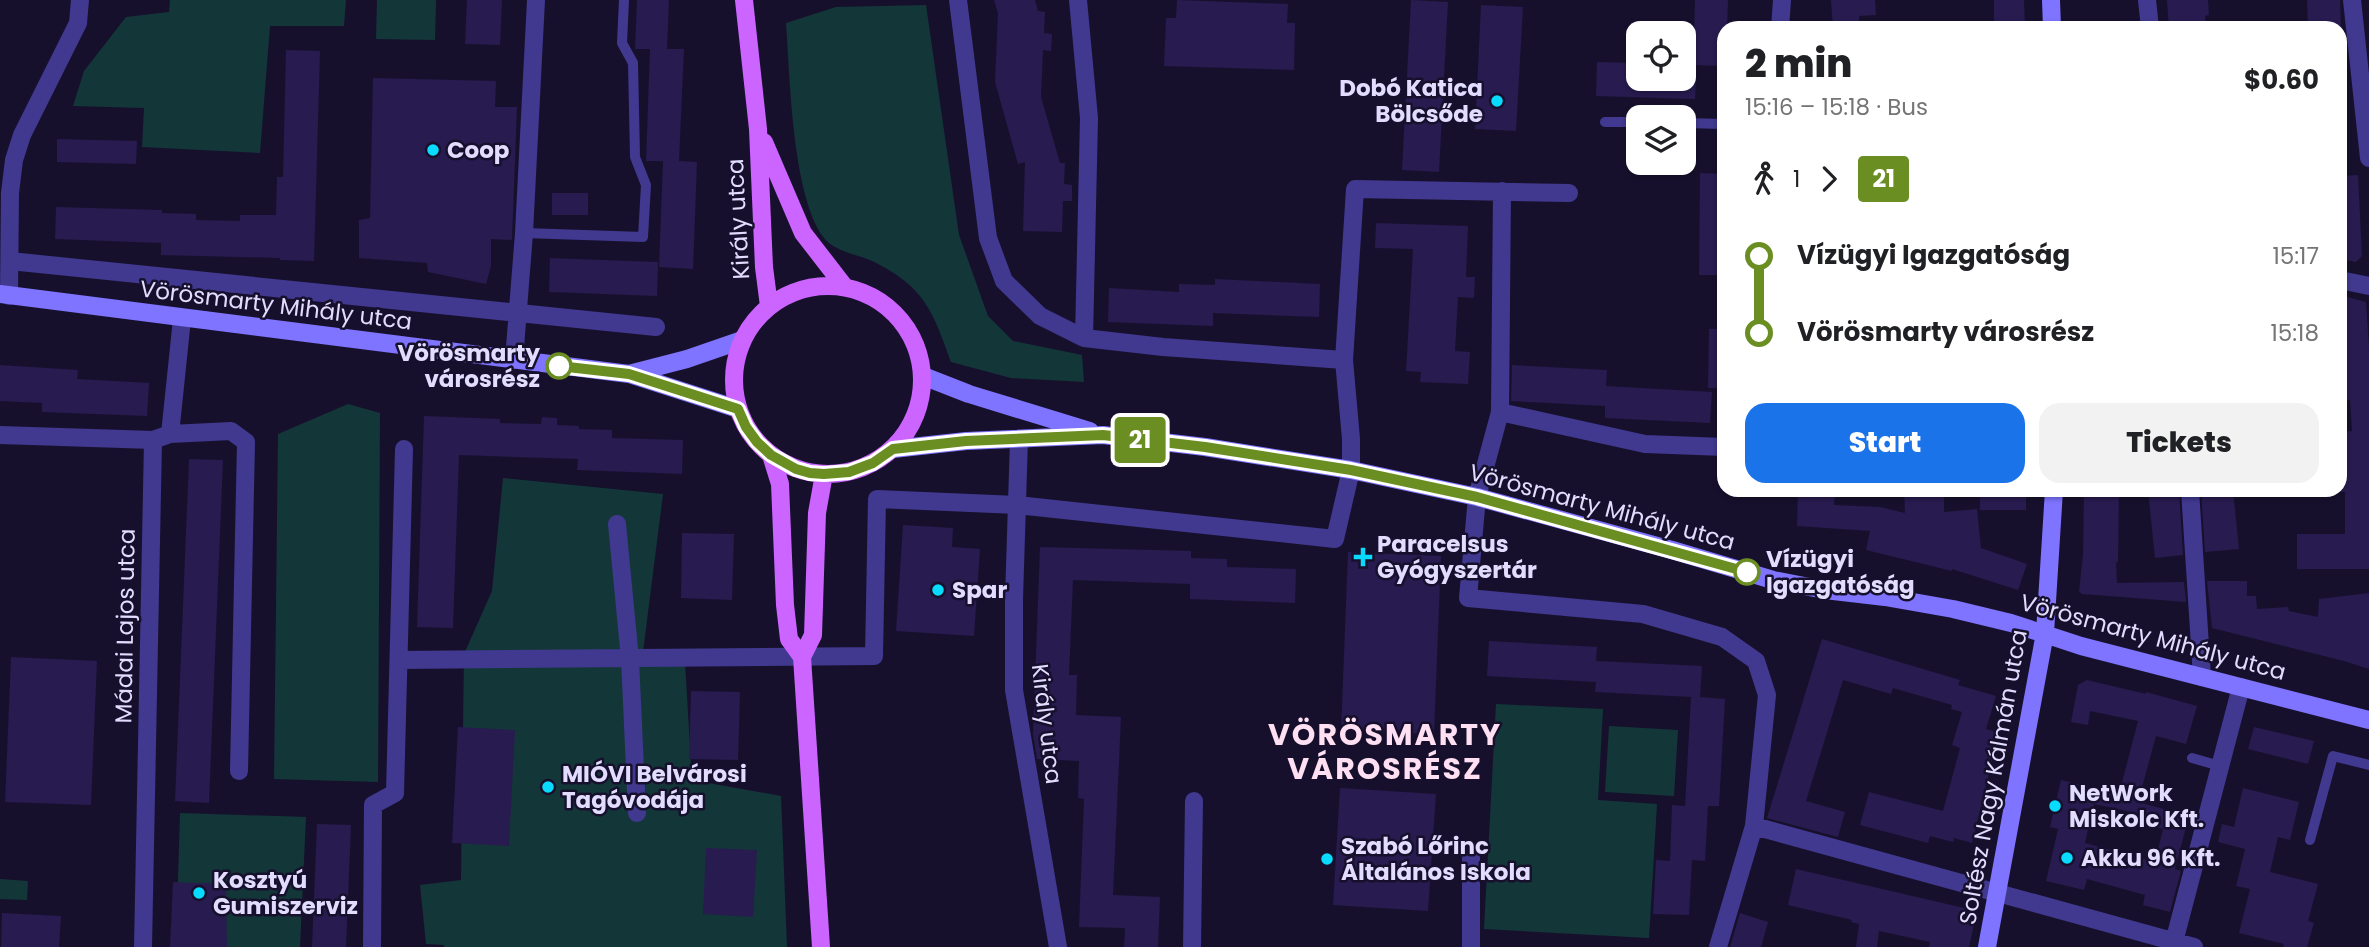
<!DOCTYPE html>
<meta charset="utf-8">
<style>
:root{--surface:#fff;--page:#f2f2f2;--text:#202124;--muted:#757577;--accent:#1a73e8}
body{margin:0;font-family:Poppins,sans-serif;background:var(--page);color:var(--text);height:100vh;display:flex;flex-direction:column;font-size:26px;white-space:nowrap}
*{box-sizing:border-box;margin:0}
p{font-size:23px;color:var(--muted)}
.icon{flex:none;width:38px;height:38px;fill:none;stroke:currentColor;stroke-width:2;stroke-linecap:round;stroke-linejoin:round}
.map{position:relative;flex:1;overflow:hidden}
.panel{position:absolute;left:1717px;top:21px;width:630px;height:476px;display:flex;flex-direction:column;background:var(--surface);border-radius:21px;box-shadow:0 2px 5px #0004}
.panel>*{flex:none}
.badge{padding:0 14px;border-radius:5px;font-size:24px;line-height:46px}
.controls{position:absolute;left:1626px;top:21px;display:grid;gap:14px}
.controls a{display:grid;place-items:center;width:70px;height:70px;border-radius:14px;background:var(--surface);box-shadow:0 2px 5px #0004;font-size:35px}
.map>.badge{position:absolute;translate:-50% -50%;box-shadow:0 0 0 4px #fff}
.legs{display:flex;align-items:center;gap:10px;height:77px;padding:0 28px;font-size:23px}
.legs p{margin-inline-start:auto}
.headline{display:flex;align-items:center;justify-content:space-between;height:119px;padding:0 28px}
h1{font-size:38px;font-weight:800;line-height:52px}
.action{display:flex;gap:14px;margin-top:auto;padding:14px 28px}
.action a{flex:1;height:80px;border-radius:21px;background:var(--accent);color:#fff;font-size:28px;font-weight:800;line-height:80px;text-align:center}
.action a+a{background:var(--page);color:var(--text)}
ul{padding:0 28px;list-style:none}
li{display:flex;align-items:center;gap:24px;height:77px;font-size:26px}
li i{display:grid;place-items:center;width:10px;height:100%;margin:0 9px;background:currentColor}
li i::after{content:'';width:18px;height:18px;margin:-9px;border:5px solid;border-radius:50%;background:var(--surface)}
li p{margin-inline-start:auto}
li:first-child i{background:linear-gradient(#0000 50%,currentColor 0)}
li:last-child i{background:linear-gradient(currentColor 50%,#0000 0)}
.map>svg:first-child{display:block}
.green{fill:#133738}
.building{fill:#281b4f;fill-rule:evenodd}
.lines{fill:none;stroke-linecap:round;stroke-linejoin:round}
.lane{stroke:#40398f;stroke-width:10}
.street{stroke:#40398f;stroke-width:18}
.secondary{stroke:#7e74ff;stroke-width:18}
.primary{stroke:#cc64ff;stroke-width:18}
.line-1-casing{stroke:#fff;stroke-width:16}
.line-1{stroke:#6b8e23;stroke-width:10}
.poi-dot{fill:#09dbff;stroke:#17102d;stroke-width:2.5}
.stop-1-dot{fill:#fff;stroke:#6b8e23;stroke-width:3.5}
.labels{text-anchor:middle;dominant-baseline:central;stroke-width:5;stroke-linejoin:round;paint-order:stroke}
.poi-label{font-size:23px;font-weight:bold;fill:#e2ddff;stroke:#17102d;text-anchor:start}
.street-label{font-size:23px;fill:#e2ddff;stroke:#17102d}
.stop-label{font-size:23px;font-weight:bold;fill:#e2ddff;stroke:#17102d;text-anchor:end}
.district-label{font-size:30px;font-weight:bold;letter-spacing:2px;fill:#ffdff2;stroke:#17102d}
</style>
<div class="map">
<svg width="2369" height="947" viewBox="0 0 2369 947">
<rect width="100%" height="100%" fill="#17102d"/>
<path class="green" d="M170,0H346L344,26H270L260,153L142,147L144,108L73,106L84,71L126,17L169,12Z
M377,0H436L435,40L376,39Z
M926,5L959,235L988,316L1013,341L1082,355L1084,382L1011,378L951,362C933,311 924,286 872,261C857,254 835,252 824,238C792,196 790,77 786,23L836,7Z
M348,404L380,413L378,782L274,779L278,434Z
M503,478L663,494L643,652L685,663L692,780L781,796L787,947H444V945L426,944L420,885L461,880L464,654L492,591Z
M1496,704L1603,709L1598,800L1657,804L1649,938L1484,929Z
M1609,726L1678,730L1674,796L1605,792Z
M180,813L306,817L300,947H176Z
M0,879L28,881L27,900L0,899Z"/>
<path class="building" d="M467,0H502L500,45L465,44Z
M637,0H669L667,49H684L679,161L697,162L693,269L659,267L663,161H646L650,49H635Z
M994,0H1035L1038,11L1045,12L1044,33L1052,34L1051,51L1043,50L1041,97L1060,163H1065L1064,184L1072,185V201H1063L1062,232L1023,231L1025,162L1018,164L995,82L998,13Z
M1177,0L1288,4L1287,23H1295L1294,70L1164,66L1166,18H1176Z
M1411,0L1448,2L1439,172L1402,170Z
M1695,0H1728L1727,28H1724V66L1693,65Z
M1831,0H1875L1876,15L1859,16V28H1833Z
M1994,0H2024L2025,28H1994Z
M2167,0H2208L2209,15L2205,16L2206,28H2169Z
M2307,0H2340L2341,28H2308Z
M1481,5L1523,7L1516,131L1475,129Z
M286,50L320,51L314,261L280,260V258L161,255V243L55,239L56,207L162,210V213L196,214V220L240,221V215H276L277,177H283Z
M1597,62L1638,63V79H1696L1695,99L1596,96Z
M373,78L496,81L495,107H517L512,240L491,239V266L486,284L428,272L427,263L359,258V220L370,218Z
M57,139L137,141L136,164L57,162Z
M1700,173L1724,174V275H1699Z
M2358,175L2362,256L2356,262L2340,259V176Z
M552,193H588V215H552Z
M1376,223L1468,226L1466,277H1475L1474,298L1458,297L1455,351L1470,352L1468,384L1420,382L1421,372L1406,371L1413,249L1375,248Z
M550,258L658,262L657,296L549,292Z
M1215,279L1320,284L1319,317L1213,313V326L1108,322L1109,288L1179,292V284L1215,285Z
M2340,295L2366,302L2369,347V569H2297V534H2345V492H2340V447H2343L2342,432L2352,431L2350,400H2340Z
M1709,329H1724V388H1708Z
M0,365L78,370L77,379L149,383L147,416L42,412V403L0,401Z
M1512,365L1607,370L1606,386L1712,392L1710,423L1605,418V406L1511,401Z
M424,416L500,419V423L541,424L542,417L557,418V425L579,426V429L612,430V438L683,440L682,474L577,470L578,459L459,455L453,628L417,627Z
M189,459L223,460L209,803L175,801Z
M1798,490H1835L1834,505L1880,507L1905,513L1904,490H1944V512L1977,509L1981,548L2027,564L2018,590L1952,569V571L1866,550L1870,531L1797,526Z
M1980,490H2026V510H1980Z
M2084,490H2119L2118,562H2116L2117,583L2184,582L2186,602L2082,594L2079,592L2083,554Z
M2148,490H2179L2183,555L2155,558Z
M2201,490H2233L2239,549L2205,552Z
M903,525L953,528L952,547L980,549L974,636L896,631Z
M682,533L734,534L732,600L681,598Z
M1040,547L1191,551V558L1227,559V567L1296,569L1295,603L1190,599V584L1073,580L1069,675H1077L1076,715L1121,717L1113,895L1160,897L1158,947H1124L1125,928L1079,927L1084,799L1078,798L1079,761L1037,759L1033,734Z
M1348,552L1441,556L1434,734L1341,731Z
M2207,581H2247V596H2256L2257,609L2288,607L2289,611L2318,617L2319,599L2369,593V669L2344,661L2212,628Z
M1822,639L1960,680L1958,685L1996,696L1986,729L1997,732L1989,757H1993L1972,843L1954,838L1953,842L1930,836L1928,843L1860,825L1869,792L1943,811L1960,748L1952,745L1962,712L1951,709L1952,705L1893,688L1891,694L1843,680L1806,801L1845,812L1838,837L1767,818Z
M1489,641L1597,647L1596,661L1702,666L1700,697L1725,699L1719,806H1708L1705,861L1692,860L1689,915L1653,914L1656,860L1670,861L1672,805L1685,806L1691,697L1595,692L1596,682L1487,676Z
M11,657L97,661L91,805L5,802Z
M2087,680L2146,694V692L2197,706L2186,744L2156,736L2138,802L2189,816L2175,869L2181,871L2170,912L2143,905L2145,895L2087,879L2084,890L2046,881L2058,829L2050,827L2061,780L2119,794L2138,721L2090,711L2088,725L2071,722L2078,685ZM2094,804L2131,812L2129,820L2163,829L2155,862L2085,843Z
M691,691L740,692L738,760L689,759Z
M458,727L515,730L509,846L452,843Z
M2254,727L2314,741L2308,764L2248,749Z
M1340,788L1436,794L1428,911L1333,905Z
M2243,788L2299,802L2290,840L2278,837L2270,872L2318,884L2308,921L2314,923L2307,947H2283L2284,944L2239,933L2250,889L2236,886L2245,849L2218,842L2222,824L2234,827Z
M317,824L351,825L346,947H312Z
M706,848L757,850L753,917L703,914Z
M1796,869L1977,911L1969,947H1929L1930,942L1879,931L1877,947H1856L1859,924L1851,922L1852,920L1788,905Z
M173,882L226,884L227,947H170Z
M2,913L61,916L59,947H1Z
M1740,913L1768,922L1761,947H1730Z"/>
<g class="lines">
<path class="lane" d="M1605,122H1638
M1684,123L1724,124
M524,233L643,237L646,185L635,157L633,63L622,43L624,0
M2192,758L2220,766
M2310,840L2333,756L2369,765"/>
<path class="street" d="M958,0L988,238L1004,281L1040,316L1084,338L1163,347L1344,360
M1078,0L1089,118L1084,338
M2147,0L2150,28
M2352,0L2369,158
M1780,28L1782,0
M1502,191L1500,412L1477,497L1468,598L1643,614L1722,637L1756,661L1767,695L1754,826L1718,947
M10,261L656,327
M2340,280L2369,286
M9,296L10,193L14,160L22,135L78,23L80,0
M514,360L524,233L536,0
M1500,412L1645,444L1724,447
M170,434L231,431L246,442L239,771
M0,435L153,440L170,434L182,319
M1019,439L1014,599V690L1058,947
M2190,490L2202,677
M617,524L630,659L637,813
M399,660L874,656L877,499L1017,505L1335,539L1351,470V439L1344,360L1355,189L1569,193
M1754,826L2194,947
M2174,942L2241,687
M143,947L153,440
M372,947L373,805L395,793L404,449
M1192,947L1194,801
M1471,947V858"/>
<path class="secondary" d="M2051,0L2052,28
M0,294L629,374L738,409
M629,374L687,359L742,340
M923,376L969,394L1090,431
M893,449L966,441L1103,435L1205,447L1351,470L1477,497L1672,550L1773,580L1825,590L1885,597L1953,609L2011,623L2081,646L2369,720
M1987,947L2045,633L2054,490"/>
<path class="primary" d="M744,0L758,129L764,267L769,306
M764,142L803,233L844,286
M734 380a94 94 0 1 1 188 0a94 94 0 1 1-188 0Z
M771,455L780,484L785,605L789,639L802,657
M821,947L802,657L813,635L817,513L824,474"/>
</g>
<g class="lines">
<defs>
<path id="line-1" d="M559,366L629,374L738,409L746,427L757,442L771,455L796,469L810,473L824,474L849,472L873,463L893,449L966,441L1103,435L1205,447L1351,470L1477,497L1747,572"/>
</defs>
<use href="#line-1" class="line-1-casing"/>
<use href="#line-1" class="line-1"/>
</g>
<g class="poi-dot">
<circle cx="1497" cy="101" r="7"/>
<circle cx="433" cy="150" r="7"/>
<path d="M1359.5 546.5h7v7h7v7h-7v7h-7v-7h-7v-7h7z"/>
<circle cx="938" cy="590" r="7"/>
<circle cx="548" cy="787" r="7"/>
<circle cx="2055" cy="806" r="7"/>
<circle cx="2067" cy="858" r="7"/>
<circle cx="1327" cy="859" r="7"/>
<circle cx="199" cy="893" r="7"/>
</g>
<g class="stop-1-dot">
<circle cx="559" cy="366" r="12"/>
<circle cx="1747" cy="572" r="12"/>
</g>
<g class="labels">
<g class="poi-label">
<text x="1483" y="88" text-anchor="end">Dobó Katica<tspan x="1483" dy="26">Bölcsőde</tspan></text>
<text x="447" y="150">Coop</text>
<text x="1377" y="544">Paracelsus<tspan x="1377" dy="26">Gyógyszertár</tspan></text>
<text x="952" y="590">Spar</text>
<text x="562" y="774">MIÓVI Belvárosi<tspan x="562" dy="26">Tagóvodája</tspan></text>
<text x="2069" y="793">NetWork<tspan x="2069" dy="26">Miskolc Kft.</tspan></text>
<text x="1341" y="846">Szabó Lőrinc<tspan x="1341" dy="26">Általános Iskola</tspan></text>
<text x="2081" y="858">Akku 96 Kft.</text>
<text x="213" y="880">Kosztyú<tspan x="213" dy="26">Gumiszerviz</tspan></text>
</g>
<g class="street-label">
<text transform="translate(738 219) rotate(-93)">Király utca</text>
<text transform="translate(276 305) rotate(7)">Vörösmarty Mihály utca</text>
<text transform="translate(1602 507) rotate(15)">Vörösmarty Mihály utca</text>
<text transform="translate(125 626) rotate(-89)">Mádai Lajos utca</text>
<text transform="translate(2153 637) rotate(15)">Vörösmarty Mihály utca</text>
<text transform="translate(1047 724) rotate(83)">Király utca</text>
<text transform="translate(1993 777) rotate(-80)">Soltész Nagy Kálmán utca</text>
</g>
<g class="stop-label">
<text x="540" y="353">Vörösmarty<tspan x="540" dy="26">városrész</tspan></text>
<text x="1766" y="559" text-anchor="start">Vízügyi<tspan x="1766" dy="26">Igazgatóság</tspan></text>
</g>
<g class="district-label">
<text x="1385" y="734">VÖRÖSMARTY<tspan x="1385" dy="34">VÁROSRÉSZ</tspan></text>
</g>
</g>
</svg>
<div class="controls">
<a><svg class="icon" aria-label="locate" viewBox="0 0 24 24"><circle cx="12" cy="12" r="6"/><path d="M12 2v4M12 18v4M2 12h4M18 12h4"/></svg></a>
<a><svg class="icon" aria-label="layers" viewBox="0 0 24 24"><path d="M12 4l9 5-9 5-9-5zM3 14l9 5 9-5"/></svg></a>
</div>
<b class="badge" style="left:1140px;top:440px;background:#6b8e23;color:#fff">21</b>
<section class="panel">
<div class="headline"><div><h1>2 min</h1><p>15:16 – 15:18 · Bus</p></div><b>$0.60</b></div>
<div class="legs"><svg class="icon" aria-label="walk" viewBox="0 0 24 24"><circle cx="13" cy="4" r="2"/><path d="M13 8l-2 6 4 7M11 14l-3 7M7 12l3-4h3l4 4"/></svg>1<svg class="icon" aria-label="forward" viewBox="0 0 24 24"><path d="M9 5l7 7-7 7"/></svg><b class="badge" style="background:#6b8e23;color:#fff">21</b></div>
<ul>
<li><i style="color:#6b8e23"></i><b>Vízügyi Igazgatóság</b><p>15:17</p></li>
<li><i style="color:#6b8e23"></i><b>Vörösmarty városrész</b><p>15:18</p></li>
</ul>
<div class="action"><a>Start</a><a>Tickets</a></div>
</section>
</div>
